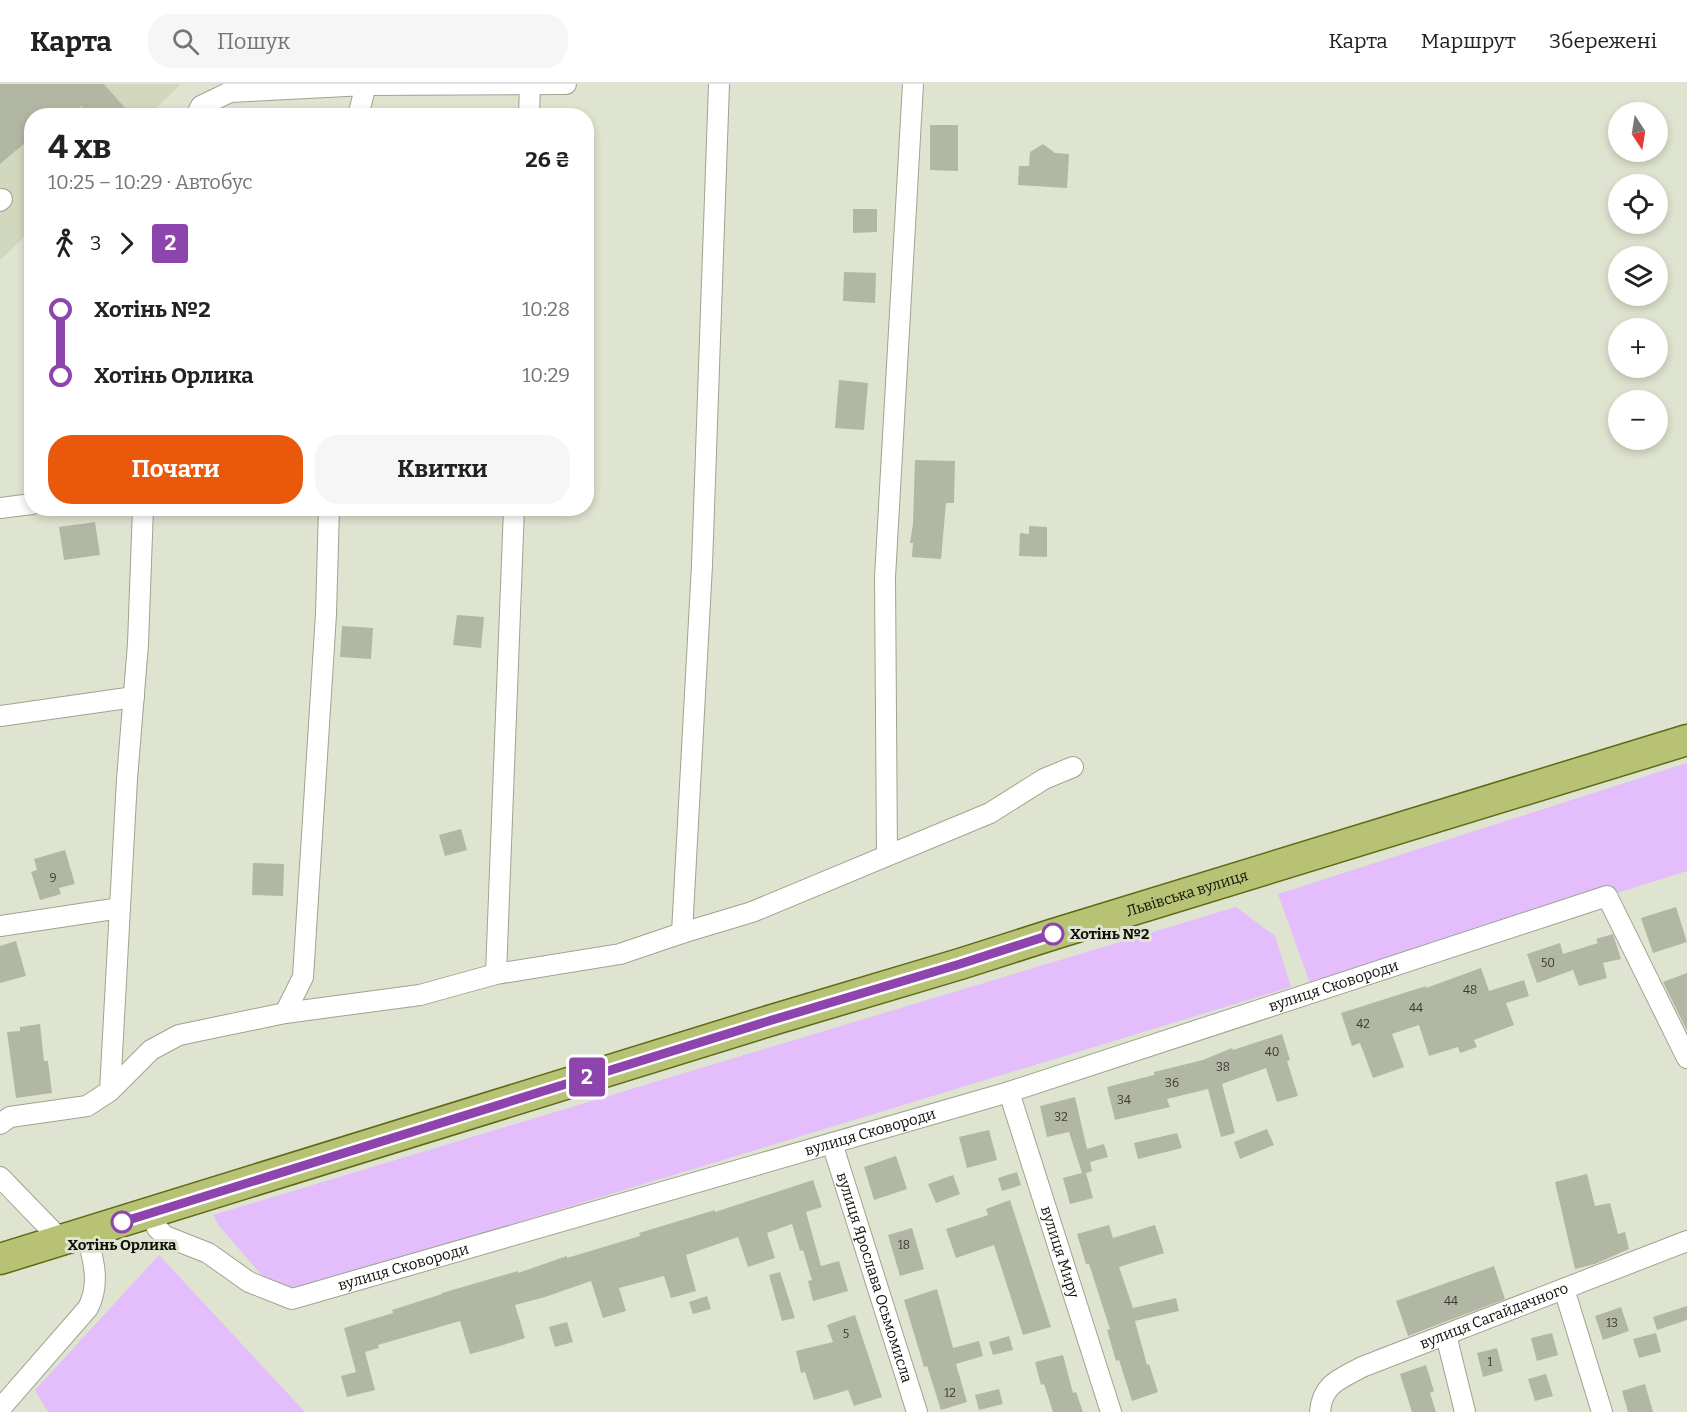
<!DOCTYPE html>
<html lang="uk">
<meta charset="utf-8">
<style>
:root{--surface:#fff;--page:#f6f6f6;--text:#222;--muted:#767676;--line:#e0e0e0;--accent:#ea580c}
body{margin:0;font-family:Bitter,serif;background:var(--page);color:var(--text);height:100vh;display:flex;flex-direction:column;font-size:22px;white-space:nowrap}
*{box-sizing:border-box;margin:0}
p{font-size:20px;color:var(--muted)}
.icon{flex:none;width:33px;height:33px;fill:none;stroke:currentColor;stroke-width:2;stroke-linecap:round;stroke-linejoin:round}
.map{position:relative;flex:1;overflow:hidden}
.drawer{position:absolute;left:24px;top:24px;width:570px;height:408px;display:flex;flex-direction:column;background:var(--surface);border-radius:24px;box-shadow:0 3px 9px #0003}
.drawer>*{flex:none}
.badge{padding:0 12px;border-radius:4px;font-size:21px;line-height:39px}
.needle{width:39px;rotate:168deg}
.controls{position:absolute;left:1608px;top:18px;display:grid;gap:12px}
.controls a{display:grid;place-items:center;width:60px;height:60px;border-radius:50%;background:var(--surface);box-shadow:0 3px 9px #0003;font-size:30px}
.map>.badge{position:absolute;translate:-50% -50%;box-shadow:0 0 0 3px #fff}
.legs{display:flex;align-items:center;gap:9px;height:66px;padding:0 24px;font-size:20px}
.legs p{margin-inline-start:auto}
.headline{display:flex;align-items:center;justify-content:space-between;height:102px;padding:0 24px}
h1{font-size:33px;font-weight:700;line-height:45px}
.primary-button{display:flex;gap:12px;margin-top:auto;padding:12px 24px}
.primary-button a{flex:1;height:69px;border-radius:24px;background:var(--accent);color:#fff;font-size:24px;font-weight:700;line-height:69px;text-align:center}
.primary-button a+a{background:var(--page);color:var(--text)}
ul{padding:0 24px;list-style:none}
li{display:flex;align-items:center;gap:21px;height:66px;font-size:22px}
li i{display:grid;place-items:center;width:9px;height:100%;margin:0 8px;background:currentColor}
li i::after{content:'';width:15px;height:15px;margin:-8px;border:4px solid;border-radius:50%;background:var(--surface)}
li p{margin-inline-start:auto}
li:first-child i{background:linear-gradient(#0000 50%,currentColor 0)}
li:last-child i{background:linear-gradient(currentColor 50%,#0000 0)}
header{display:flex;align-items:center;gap:36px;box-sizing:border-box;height:84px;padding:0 30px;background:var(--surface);border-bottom:2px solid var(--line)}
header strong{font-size:28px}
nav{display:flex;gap:33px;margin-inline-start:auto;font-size:21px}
.search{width:420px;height:54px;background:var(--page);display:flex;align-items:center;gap:15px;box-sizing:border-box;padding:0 21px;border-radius:24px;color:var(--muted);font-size:22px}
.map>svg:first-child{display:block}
.built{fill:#d2d8bd}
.green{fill:#e3bdfc}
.building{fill:#b2b7a3}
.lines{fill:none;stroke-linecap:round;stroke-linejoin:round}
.minor-casing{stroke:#9fa390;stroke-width:22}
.primary-casing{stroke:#5e6914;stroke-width:33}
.minor{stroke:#fff;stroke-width:20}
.primary{stroke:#b8c275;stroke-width:30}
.line-1-casing{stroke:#fff;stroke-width:14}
.line-1{stroke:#8e44ad;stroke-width:9}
.stop-1-dot{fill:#fff;stroke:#8e44ad;stroke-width:3}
.labels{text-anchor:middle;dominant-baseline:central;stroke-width:6;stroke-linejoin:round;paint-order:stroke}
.number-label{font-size:12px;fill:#383a30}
.street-label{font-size:15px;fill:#0f100a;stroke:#dfe4d0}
.stop-label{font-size:15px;font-weight:bold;fill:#0f100a;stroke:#dfe4d0;text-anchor:start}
</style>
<header>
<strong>Карта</strong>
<div class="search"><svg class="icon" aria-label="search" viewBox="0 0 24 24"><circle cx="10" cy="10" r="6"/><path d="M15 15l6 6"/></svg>Пошук</div>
<nav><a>Карта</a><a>Маршрут</a><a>Збережені</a></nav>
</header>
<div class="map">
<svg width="1687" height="1328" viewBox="0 0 1687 1328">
<rect width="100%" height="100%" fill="#dfe4d0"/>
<path class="built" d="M0,0H181L149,31L32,32L31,146L0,176Z"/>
<path class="green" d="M1687,679V787L1312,905L1278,810Z
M1236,823L1275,852L1291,903L279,1211L219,1142L213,1131Z
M159,1171L305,1328H48L35,1306Z"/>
<path class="building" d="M0,0H104L132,32H90L81,22L71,32H32V53L0,80Z
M930,41H958V87L930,86Z
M1043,60L1055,69L1069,70L1067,104L1018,101L1019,82H1029L1030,68Z
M853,125H877V148L853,149Z
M844,188L876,189L875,219L843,217Z
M839,296L868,299L864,346L835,344Z
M915,376L955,377L954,419H946L941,475L912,473L913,459H910L913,440Z
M95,438L100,471L64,476L59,443Z
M1029,442L1047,443V473L1019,472L1020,449L1029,450Z
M457,531L484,533L481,564L453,561Z
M342,542L373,544L371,575L340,573Z
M461,745L467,766L445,772L439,751Z
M65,766L75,800L59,804L61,810L40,816L31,788L37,786L34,775Z
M253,779L284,780L283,812L252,811Z
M1676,823L1687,858L1653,869L1641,834Z
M1613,850L1621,875L1603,879L1607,894L1579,902L1573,886L1537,899L1527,870L1560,859L1563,870L1598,859L1596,855Z
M16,857L26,892L0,899V862Z
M1481,884L1489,907L1524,896L1529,912L1506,919L1514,941L1474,956L1477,963L1460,969L1458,963L1429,972L1419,941L1392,950L1404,983L1373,994L1360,959L1352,962L1341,929L1426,902V904Z
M1687,889V947L1663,898Z
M40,940L44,977H48L52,1009L16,1014L7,948L20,947V943Z
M1282,950L1290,976L1287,977L1298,1012L1277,1018L1266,984L1222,1000L1235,1049L1221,1053L1208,1005L1167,1015L1170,1023L1115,1036L1107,1003L1154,991V988L1203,976L1232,964L1233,966Z
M1075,1013L1087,1065L1104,1060L1108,1073L1090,1078L1092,1087L1086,1089L1093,1114L1070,1120L1063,1094L1082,1089L1069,1048L1047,1053L1040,1022Z
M1267,1045L1274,1061L1240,1075L1234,1058Z
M989,1046L997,1076L967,1084L959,1053Z
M1177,1049L1182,1064L1138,1075L1134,1059Z
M896,1072L907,1105L874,1116L864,1083Z
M1017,1088L1021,1101L1002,1107L998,1094Z
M1587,1090L1595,1122L1610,1119L1618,1150L1625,1148L1629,1165L1595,1180L1575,1185L1555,1098Z
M953,1091L960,1110L936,1119L928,1100Z
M813,1096L822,1123L806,1128L821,1182L839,1177L848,1207L813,1217L808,1197L812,1196L803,1166L800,1167L792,1140L767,1149L775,1174L748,1183L738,1153L686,1171L696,1207L671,1214L664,1192L619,1204L626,1227L603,1234L591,1197L545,1213L515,1221L525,1254L500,1262L470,1270L460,1237L378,1261L379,1264L365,1268L375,1306L347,1313L341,1292L356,1288L344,1244L393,1229L392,1226L442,1210V1209L518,1187V1189L567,1172V1174L640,1152L639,1149L715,1126V1128Z
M1010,1116L1051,1243L1023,1251L994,1161L956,1174L946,1145L988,1131L986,1125Z
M1109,1141L1113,1154L1155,1141L1164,1169L1119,1183L1133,1224L1176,1214L1179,1227L1135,1237L1147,1281L1149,1280L1158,1308L1132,1317L1119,1276L1116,1277L1107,1246L1110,1245L1089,1180H1086L1077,1150Z
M912,1144L924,1185L900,1192L888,1151Z
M1494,1182L1505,1215L1408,1252L1396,1217Z
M780,1188L795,1234L782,1237L769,1191Z
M937,1205L953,1264L979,1257L983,1272L956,1280L967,1318L941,1326L927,1282L924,1283L904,1216Z
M707,1212L711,1225L693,1230L689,1218Z
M1687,1222V1236L1657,1246L1653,1233Z
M1621,1223L1629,1247L1603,1256L1595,1232Z
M855,1231L882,1313L854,1322L848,1306L814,1316L805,1288L801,1289L796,1267L833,1258L827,1241Z
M567,1238L573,1258L555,1263L549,1243Z
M1552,1249L1558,1271L1537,1277L1531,1254Z
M1656,1249L1661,1268L1639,1274L1633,1255Z
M1009,1252L1013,1266L993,1271L989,1258Z
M1497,1264L1503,1287L1483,1293L1477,1269Z
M1063,1271L1073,1309L1076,1308L1083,1328H1053L1044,1300L1041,1301L1035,1278Z
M1426,1281L1434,1307L1430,1309L1436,1328H1412L1400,1290Z
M1546,1290L1553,1312L1535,1317L1528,1295Z
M1645,1300L1653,1328H1628L1622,1307Z
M999,1305L1003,1320L979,1326L975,1311Z"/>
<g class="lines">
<defs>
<g id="minor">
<path d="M196,32L201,22L230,8L366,1L566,0"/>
<path d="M358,32L366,1"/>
<path d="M529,32L530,1"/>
<path d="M0,117L2,115"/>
<path d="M0,424L32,420"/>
<path d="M0,632L134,613"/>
<path d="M887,771L885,493L913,0"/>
<path d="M0,842L120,824"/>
<path d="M682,849L702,481L719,0"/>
<path d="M496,890L514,424"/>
<path d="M285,929L303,893L326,530L329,424"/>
<path d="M110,1007L151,966L179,951L285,929L420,911L496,890L620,870L682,849L752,828L990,729L1044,695L1073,683"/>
<path id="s1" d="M1009,1008L1111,1328"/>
<path d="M0,1040L10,1033L87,1022L110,1007L127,695L138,560L143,424"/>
<path id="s2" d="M832,1059L917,1328"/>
<path d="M0,1093L61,1156"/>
<path id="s3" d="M151,1129L157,1144L165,1152L208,1169L249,1198L292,1215L1009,1008L1607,812L1687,974"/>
<path d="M1564,1205L1602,1328"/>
<path d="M1446,1251L1465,1328"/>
<path d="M0,1325L88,1224C101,1199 93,1174 86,1148"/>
<path id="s4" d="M1320,1328C1322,1300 1340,1295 1362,1283L1687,1157"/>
</g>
<g id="primary">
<path id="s5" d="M0,1175L772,936L960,880L1054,850L1687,656"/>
</g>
</defs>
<use href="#minor" class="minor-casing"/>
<use href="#primary" class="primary-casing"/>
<use href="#minor" class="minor"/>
<use href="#primary" class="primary"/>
</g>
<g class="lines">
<defs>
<path id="line-1" d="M122,1138L772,936L960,880L1053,850"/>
</defs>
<use href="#line-1" class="line-1-casing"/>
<use href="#line-1" class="line-1"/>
</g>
<g class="stop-1-dot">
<circle cx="1053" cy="850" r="10"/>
<circle cx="122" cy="1138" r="10"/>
</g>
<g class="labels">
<g class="number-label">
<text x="53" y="794">9</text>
<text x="1548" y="879">50</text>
<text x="1470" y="906">48</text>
<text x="1416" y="924">44</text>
<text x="1363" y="940">42</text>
<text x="1272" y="968">40</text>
<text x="1223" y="983">38</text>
<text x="1172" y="999">36</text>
<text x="1124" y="1016">34</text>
<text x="1061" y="1033">32</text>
<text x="904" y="1161">18</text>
<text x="1451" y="1217">44</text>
<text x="1612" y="1239">13</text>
<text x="846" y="1250">5</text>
<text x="1490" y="1278">1</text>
<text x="950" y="1309">12</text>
</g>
<g class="street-label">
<text stroke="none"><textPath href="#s5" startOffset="1242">Львівська вулиця</textPath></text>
<text stroke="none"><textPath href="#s3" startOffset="1258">вулиця Сковороди</textPath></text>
<text stroke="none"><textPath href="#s3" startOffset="772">вулиця Сковороди</textPath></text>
<text stroke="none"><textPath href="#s1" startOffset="168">вулиця Миру</textPath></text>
<text stroke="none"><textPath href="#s3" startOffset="286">вулиця Сковороди</textPath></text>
<text stroke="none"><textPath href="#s2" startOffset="141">вулиця Ярослава Осьмомисла</textPath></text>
<text stroke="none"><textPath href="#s4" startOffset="207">вулиця Сагайдачного</textPath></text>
</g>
<g class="stop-label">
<text x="1070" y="850">Хотінь №2</text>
<text x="122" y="1161" text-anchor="middle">Хотінь Орлика</text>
</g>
</g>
</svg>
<div class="controls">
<a><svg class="needle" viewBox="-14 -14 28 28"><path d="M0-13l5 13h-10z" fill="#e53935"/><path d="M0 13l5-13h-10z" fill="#767676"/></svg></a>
<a><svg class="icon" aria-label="locate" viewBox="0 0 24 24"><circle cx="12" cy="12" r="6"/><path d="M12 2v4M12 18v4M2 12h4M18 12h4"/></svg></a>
<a><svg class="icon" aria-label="layers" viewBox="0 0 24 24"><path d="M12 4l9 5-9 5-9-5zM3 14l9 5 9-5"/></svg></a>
<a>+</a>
<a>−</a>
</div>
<b class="badge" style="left:587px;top:993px;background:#8e44ad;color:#fff">2</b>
<section class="drawer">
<div class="headline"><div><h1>4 хв</h1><p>10:25 – 10:29 · Автобус</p></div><b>26 ₴</b></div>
<div class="legs"><svg class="icon" aria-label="walk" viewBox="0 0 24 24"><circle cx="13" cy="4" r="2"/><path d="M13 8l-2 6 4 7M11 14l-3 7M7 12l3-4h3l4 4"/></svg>3<svg class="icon" aria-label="forward" viewBox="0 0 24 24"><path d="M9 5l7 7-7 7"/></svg><b class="badge" style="background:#8e44ad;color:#fff">2</b></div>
<ul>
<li><i style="color:#8e44ad"></i><b>Хотінь №2</b><p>10:28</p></li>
<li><i style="color:#8e44ad"></i><b>Хотінь Орлика</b><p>10:29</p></li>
</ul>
<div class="primary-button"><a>Почати</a><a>Квитки</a></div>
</section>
</div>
